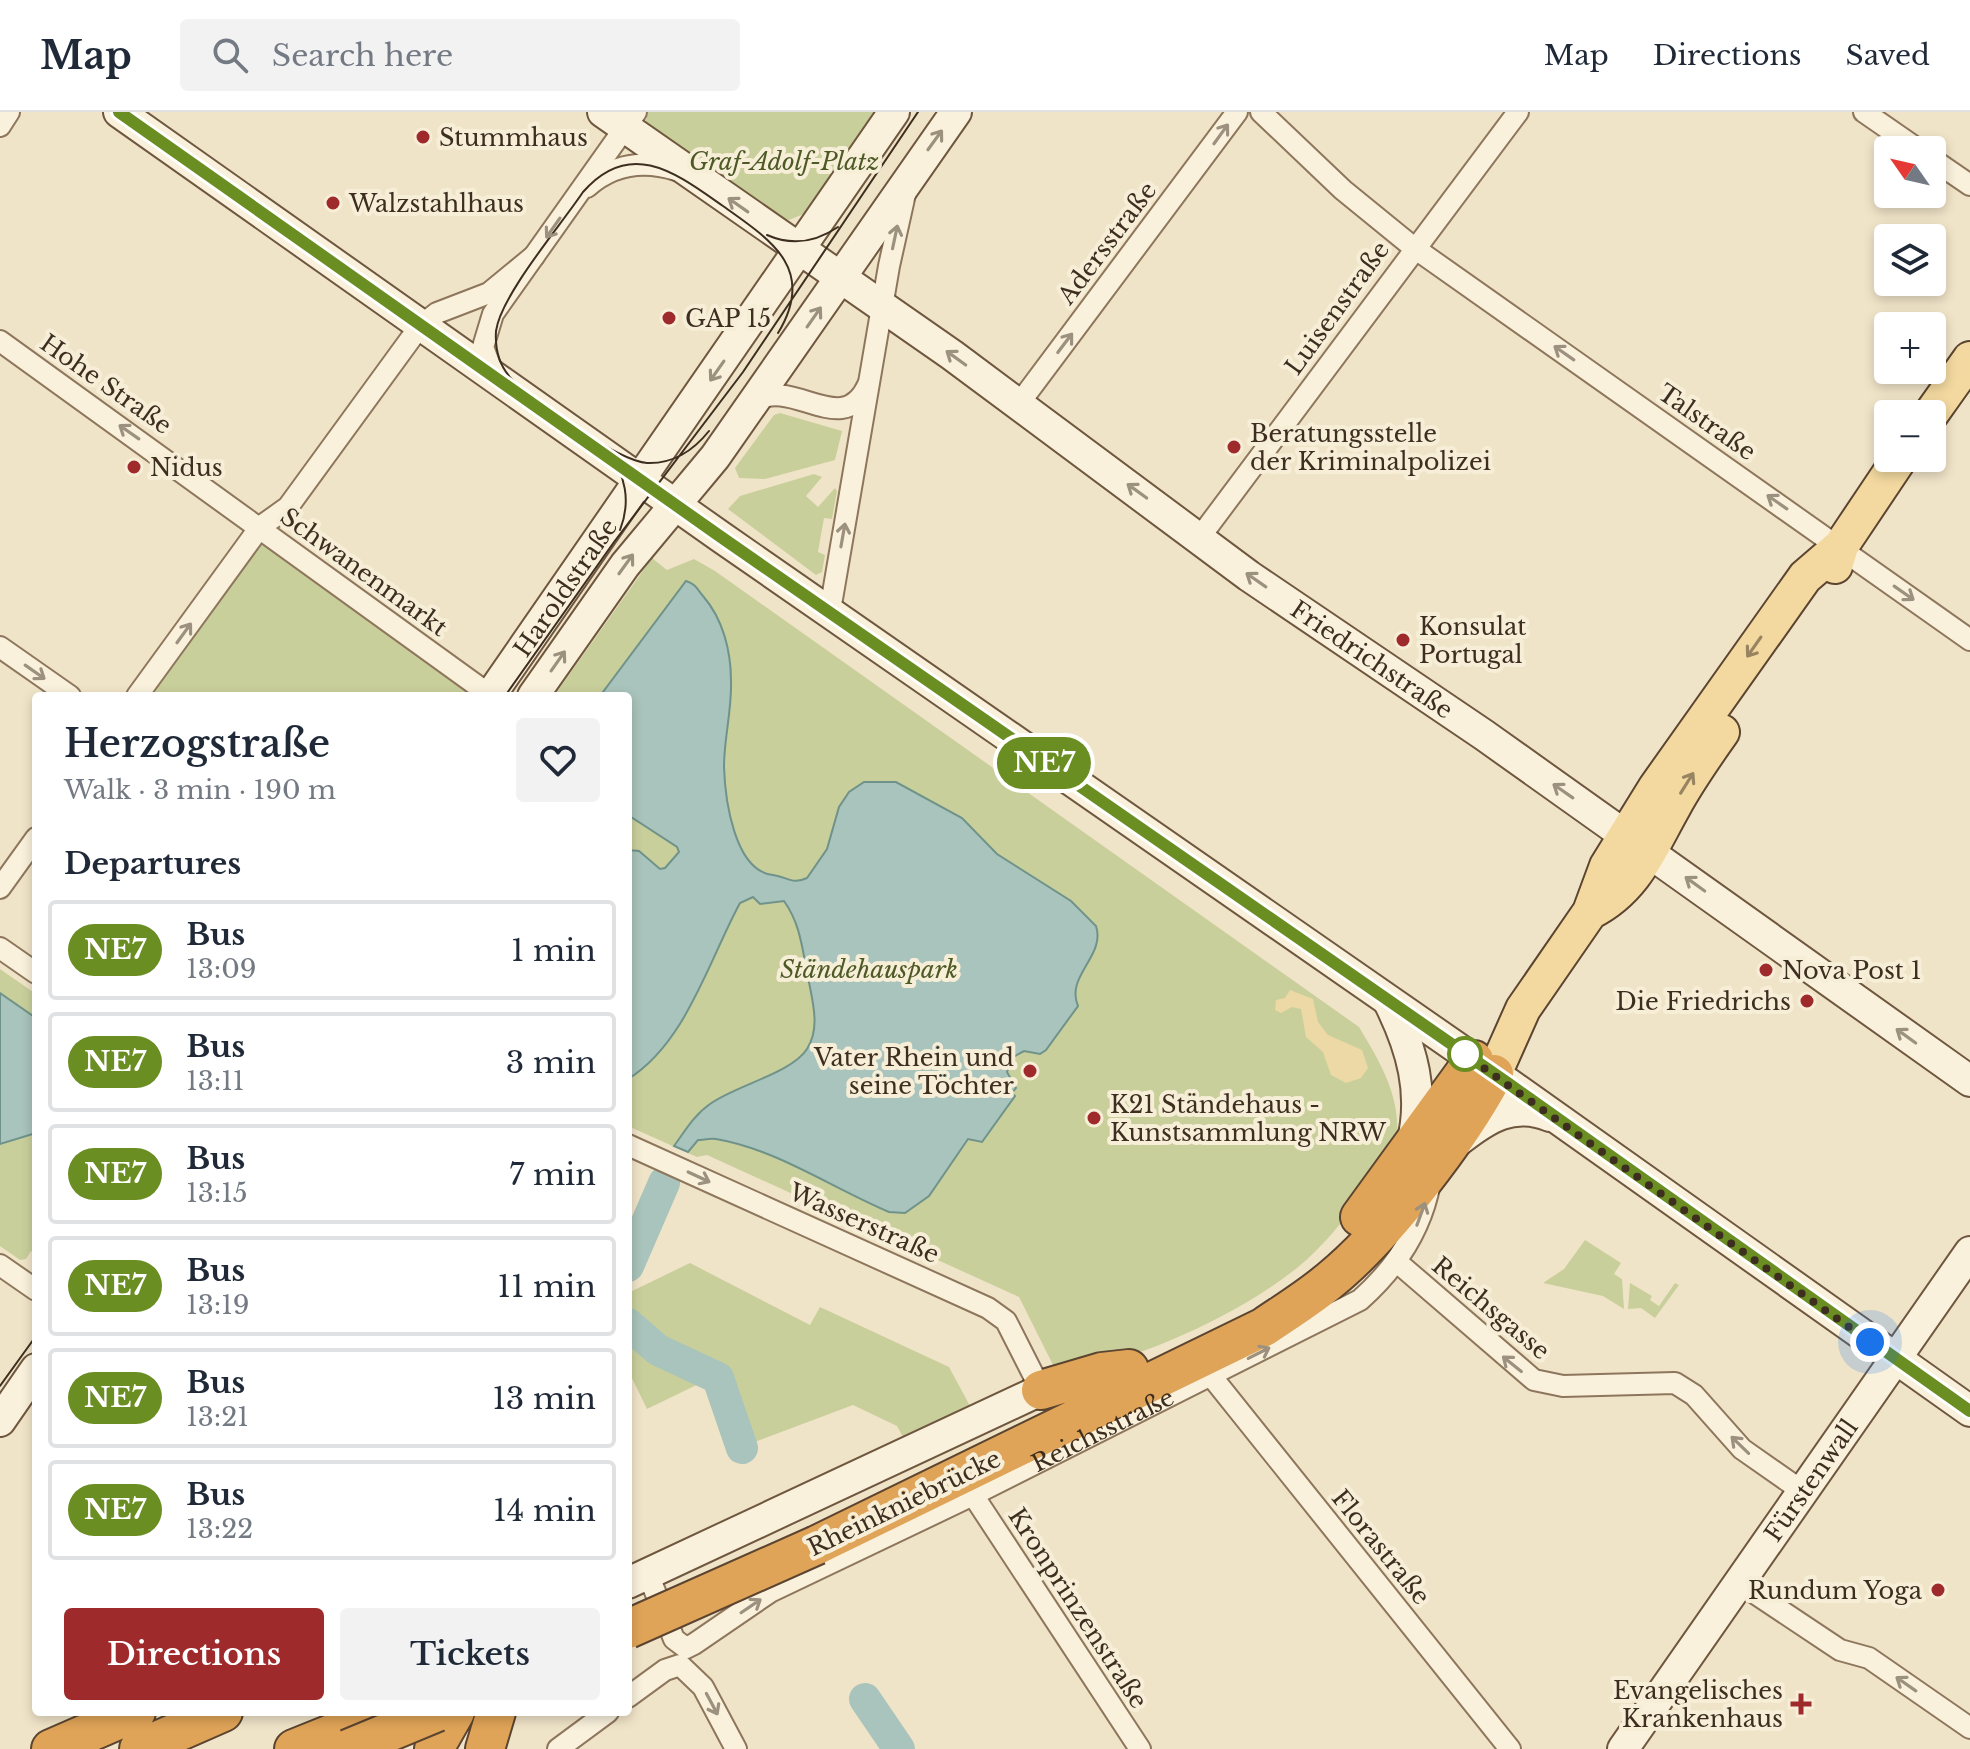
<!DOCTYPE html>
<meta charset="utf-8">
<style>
:root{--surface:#fff;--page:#f2f2f3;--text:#1f2937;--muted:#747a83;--line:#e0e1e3;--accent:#9e2a2b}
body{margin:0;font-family:"Libre Baskerville",serif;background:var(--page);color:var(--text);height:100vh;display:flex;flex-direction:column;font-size:30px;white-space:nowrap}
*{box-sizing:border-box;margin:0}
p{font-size:26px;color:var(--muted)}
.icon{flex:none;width:44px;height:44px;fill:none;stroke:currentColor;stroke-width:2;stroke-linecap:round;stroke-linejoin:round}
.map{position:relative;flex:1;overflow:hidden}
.sheet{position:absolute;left:32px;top:580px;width:600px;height:1024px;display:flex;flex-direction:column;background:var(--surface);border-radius:8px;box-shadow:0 4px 12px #0003}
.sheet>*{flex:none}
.badge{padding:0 16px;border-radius:26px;font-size:28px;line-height:52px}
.needle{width:52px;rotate:304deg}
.buttons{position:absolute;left:1874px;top:24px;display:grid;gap:16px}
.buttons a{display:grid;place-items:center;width:72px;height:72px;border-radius:8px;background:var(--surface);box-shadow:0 4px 12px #0003;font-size:40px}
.you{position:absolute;width:40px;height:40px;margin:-20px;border:6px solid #fff;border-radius:50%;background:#1a73e8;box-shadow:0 0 0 12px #1a73e833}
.map>.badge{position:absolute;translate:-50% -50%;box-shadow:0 0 0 4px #fff}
h2{padding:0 32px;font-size:30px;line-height:72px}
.round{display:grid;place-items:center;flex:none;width:84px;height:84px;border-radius:8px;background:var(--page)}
.headline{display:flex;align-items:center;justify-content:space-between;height:136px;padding:0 32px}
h1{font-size:38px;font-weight:600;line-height:60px}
.button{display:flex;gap:16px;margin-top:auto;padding:16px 32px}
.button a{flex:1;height:92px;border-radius:8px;background:var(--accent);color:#fff;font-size:32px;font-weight:600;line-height:92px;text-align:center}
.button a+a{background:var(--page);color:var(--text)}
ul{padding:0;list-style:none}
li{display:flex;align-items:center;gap:24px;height:100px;margin:0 16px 12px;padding:0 16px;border:4px solid var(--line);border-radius:8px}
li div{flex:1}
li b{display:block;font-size:30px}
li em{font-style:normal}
li .badge{min-width:88px;font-weight:700;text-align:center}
header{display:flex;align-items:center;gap:48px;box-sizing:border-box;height:112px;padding:0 40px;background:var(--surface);border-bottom:2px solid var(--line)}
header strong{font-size:38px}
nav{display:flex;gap:44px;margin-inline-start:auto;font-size:28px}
.search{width:560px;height:72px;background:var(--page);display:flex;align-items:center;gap:20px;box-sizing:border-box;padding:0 28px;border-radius:8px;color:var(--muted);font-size:30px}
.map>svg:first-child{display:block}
.green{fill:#c9cf9b}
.sand{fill:#ecd9a5}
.water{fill:#a9c4bc;stroke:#6f938a;stroke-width:2}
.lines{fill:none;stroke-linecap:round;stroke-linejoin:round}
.river{stroke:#a9c4bc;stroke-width:32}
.street-casing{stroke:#8d765c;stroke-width:24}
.secondary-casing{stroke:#6f573f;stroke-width:34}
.primary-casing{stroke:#5b4430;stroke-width:38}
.highway-casing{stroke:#5b4430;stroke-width:42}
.street{stroke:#faf1dc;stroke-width:20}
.secondary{stroke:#faf1dc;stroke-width:30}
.primary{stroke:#f3d9a0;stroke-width:34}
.highway{stroke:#e0a458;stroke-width:38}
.tram{stroke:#3d2e20;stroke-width:2}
.highway-bridge-casing{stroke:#5b4430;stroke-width:42;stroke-linecap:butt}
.highway-bridge{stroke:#e0a458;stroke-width:38}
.oneway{stroke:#9c907e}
.oneway2{stroke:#988460}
.line-casing{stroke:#fff;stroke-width:18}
.line{stroke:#6b8e23;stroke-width:12}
.walk{stroke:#3d2e20;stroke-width:8;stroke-dasharray:0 14.4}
.poi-dot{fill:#9e2a2b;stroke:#f7eed8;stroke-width:3}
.stop-dot{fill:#fff;stroke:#6b8e23;stroke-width:4}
.labels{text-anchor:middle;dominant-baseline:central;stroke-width:8;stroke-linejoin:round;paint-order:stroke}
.poi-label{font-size:24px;fill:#3d2e20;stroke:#f7eed8;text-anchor:start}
.park-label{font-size:24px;font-style:italic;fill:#4d5a26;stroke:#f7eed8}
.street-label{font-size:24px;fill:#3d2e20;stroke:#f7eed8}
</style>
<header>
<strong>Map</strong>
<div class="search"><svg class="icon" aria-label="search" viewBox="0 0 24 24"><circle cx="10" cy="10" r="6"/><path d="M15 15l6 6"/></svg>Search here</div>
<nav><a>Map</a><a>Directions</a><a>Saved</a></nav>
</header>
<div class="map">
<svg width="1970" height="1637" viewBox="0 0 1970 1637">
<rect width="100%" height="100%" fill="#f0e4c8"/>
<path class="green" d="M648,0H879L806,101L789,108L778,104L645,12Z
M780,301L842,319L835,348L765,367L739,366L735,356L774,303Z
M814,362L822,365L806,384L818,395L835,376L837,379L832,407L824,406L818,440L825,443L822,460L816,463L728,397L740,384Z
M261,417L476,575L470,584H138Z
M652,446L667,458L694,447L715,459L1359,915C1380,950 1401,984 1397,1028C1396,1046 1374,1070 1362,1084C1343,1109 1322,1136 1297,1156C1230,1209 1140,1245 1059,1265L1019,1185L707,1043L697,1045L628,1014V584H554Z
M0,857L36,882V1143L31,1139L26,1147L20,1148L0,1134Z
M1585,1128L1621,1151L1614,1162L1622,1167L1624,1197L1603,1184L1543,1171L1564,1157Z
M690,1151L810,1213L820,1195L949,1255L970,1294L903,1325L897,1314L853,1293L741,1335L709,1267L647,1297L628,1258V1181Z
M1630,1171L1652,1184L1650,1188L1659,1194L1675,1171L1679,1173L1655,1206L1641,1196L1628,1197Z"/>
<path class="sand" d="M1290,878L1313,887L1318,910L1328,923L1362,938L1368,956L1361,966L1346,971L1331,963L1323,940L1306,925L1301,897L1292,895L1281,901L1275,898L1276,888L1285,886Z"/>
<path class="water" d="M686,469C696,472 697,477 703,484C723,507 731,539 731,569C732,598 724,626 724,655C725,686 734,759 773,763C788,765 792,773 807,766L827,737L839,695L849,680L864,670H896L962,706L997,742L1071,789L1096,814C1106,844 1065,864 1078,894L1046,938L1040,942L1024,939L1013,945L1007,960L1016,976L1012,981L1015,984L982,1030L968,1027L929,1084L905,1101L889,1100C832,1076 776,1037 716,1027C710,1026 703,1028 698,1028L688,1040L674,1034C685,1019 694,1003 710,992C734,974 792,961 807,937C821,915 812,888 808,865C802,837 801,813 784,789L760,792L753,785L740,791C709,848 686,931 628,967V738L639,739L660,757L665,756L679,740L677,735L628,703V584H600Z
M0,881L36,906V1021L0,1032Z"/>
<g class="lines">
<path class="river" d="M628,1154L664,1071
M628,1212L658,1238L718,1266L742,1336
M865,1587L899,1637"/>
<defs>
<g id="street">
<path d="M1261,0L1343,78L1413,135L1970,528"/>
<path d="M1864,0L1919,38"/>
<path d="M0,14L9,0"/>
<path d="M1932,47L1970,73"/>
<path d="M587,75C613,52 644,48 676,58"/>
<path d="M0,229L490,583"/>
<path d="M493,262L483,235L493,202L636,0"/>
<path d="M755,289C793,265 843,328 868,273"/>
<path d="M1018,293L1237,0"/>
<path d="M1200,425L1518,0"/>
<path d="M824,497L832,487L889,154L905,82"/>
<path d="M0,535L70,584"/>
<path d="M137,584L260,415L288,395L420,214L437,201L489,181L534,144"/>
<path d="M0,776L36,726"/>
<path d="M0,836L36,861"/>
<path d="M628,1033L988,1196L1006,1209L1041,1278"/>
<path d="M1397,1150L1534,1268L1563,1274L1675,1271L1694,1283L1742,1337L1802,1379"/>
<path d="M0,1153L36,1178"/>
<path d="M1212,1265L1510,1637"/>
<path d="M973,1383L1140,1637"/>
<path id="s1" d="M648,1462L674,1527L686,1536L694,1532L770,1480L973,1383L1360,1188C1396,1156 1421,1119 1430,1071"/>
<path d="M1738,1470L1840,1538L1869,1546L1970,1616"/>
<path d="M628,1585L665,1558L680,1553L703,1575L736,1637"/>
<path d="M558,1637L608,1600"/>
</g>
<g id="secondary">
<path d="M119,0L721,425L1509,972L1970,1299"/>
<path id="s2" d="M603,0L952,243L1249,464L1484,623L1970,969"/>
<path id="s3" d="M490,584L894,0"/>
<path d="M533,584L625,453L715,345L956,0"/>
<path d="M1389,890C1412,936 1425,982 1412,1032"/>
<path d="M1459,1028C1487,1006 1513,989 1550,1004"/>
<path d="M0,1309L36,1257"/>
<path d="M628,1471L1041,1278"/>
<path id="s4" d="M1623,1637L1970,1140"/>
</g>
<path id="primary" d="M1931,302L1970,247
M1835,454L1841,434L1900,346
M1590,800C1636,777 1650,736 1674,694C1688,668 1705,644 1722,620
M1494,962L1523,897L1590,800L1607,754L1656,675L1805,465L1841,434"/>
<path id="highway" d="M1360,1105L1474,948
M1041,1278L1102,1260L1129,1257
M817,1433L1264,1215C1286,1200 1309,1186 1329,1169C1385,1124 1461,1025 1494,962
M51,1637L136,1600
M139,1637L223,1600
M294,1637L386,1600
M434,1637L455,1600
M485,1637L496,1600"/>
</defs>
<use href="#street" class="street-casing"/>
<use href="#secondary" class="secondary-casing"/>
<use href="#primary" class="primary-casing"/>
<use href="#highway" class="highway-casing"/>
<use href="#street" class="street"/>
<use href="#secondary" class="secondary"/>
<use href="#primary" class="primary"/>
<use href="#highway" class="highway"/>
<path class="tram" d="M767,123C792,134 816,130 838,115
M709,319C693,339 673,352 647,351C619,349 527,287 509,264C499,252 495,235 496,219C501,183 561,113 583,80C631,25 677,62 723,94C771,128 817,157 778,221
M607,339C626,362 631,390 620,418
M505,584L614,430L743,260L918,0
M0,1274L36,1224"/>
<defs>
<path id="highway-bridge" d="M628,1517L817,1433
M348,1637L437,1600"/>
</defs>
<use href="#highway-bridge" class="highway-bridge-casing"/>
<use href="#highway-bridge" class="highway-bridge"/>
</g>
<defs><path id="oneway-shaft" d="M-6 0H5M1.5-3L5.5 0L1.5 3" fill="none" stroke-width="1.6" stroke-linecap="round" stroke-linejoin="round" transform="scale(2)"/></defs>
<g class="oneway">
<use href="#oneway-shaft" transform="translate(1221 22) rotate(-54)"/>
<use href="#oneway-shaft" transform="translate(935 28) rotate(-54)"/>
<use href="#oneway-shaft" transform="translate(738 93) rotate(-145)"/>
<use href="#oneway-shaft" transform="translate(553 116) rotate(125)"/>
<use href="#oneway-shaft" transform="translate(895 125) rotate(-78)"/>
<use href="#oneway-shaft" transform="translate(814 205) rotate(-55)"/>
<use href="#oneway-shaft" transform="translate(1065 231) rotate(-53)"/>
<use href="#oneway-shaft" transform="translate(1564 241) rotate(-145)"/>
<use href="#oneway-shaft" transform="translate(956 246) rotate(-144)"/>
<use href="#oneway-shaft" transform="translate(717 259) rotate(125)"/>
<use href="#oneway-shaft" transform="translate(129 320) rotate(-145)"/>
<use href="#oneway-shaft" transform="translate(1137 379) rotate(-144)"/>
<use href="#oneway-shaft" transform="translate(1777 390) rotate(-145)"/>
<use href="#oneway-shaft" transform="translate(843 423) rotate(-80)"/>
<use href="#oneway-shaft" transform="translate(626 452) rotate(-54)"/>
<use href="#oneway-shaft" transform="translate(1256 468) rotate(-145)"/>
<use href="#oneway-shaft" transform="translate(1904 481) rotate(35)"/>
<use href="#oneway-shaft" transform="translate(184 521) rotate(-54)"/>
<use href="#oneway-shaft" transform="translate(558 549) rotate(-55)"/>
<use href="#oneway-shaft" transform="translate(35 560) rotate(35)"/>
<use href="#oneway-shaft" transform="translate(1563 679) rotate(-145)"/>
<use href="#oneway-shaft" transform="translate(1695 772) rotate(-144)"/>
<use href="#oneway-shaft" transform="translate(1906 924) rotate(-144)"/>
<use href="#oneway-shaft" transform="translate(699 1065) rotate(25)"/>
<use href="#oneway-shaft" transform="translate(1421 1102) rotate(-70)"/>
<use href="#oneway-shaft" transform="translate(1259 1241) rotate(-27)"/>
<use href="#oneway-shaft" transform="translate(1512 1252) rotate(-141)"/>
<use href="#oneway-shaft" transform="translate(1740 1333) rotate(-136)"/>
<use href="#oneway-shaft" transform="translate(751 1494) rotate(-34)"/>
<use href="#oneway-shaft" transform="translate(1906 1572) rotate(-145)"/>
<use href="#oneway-shaft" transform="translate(712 1592) rotate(62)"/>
</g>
<g class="oneway2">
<use href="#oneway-shaft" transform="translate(1754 535) rotate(125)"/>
<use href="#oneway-shaft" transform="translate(1687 671) rotate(-58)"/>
</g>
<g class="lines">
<defs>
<path id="line" d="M119,0L721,425L1509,972L1970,1299"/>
</defs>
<use href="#line" class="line-casing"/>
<use href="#line" class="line"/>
<path class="walk" d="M1465,942L1457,937L1870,1230"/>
</g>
<g class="poi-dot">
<circle cx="423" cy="25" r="8"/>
<circle cx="333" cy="91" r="8"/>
<circle cx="669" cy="206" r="8"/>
<circle cx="1234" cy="335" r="8"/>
<circle cx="134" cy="355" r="8"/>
<circle cx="1403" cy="528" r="8"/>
<circle cx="1766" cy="858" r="8"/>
<circle cx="1807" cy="889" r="8"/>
<circle cx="1030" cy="959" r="8"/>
<circle cx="1094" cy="1006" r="8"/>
<circle cx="1938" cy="1478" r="8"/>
<path d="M1797 1580h8v8h8v8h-8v8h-8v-8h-8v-8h8z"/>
</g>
<circle class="stop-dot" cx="1465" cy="942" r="16"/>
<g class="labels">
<g class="poi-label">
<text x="439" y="25">Stummhaus</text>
<text x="349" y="91">Walzstahlhaus</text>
<text x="685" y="206">GAP 15</text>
<text x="1250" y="321">Beratungsstelle<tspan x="1250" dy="28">der Kriminalpolizei</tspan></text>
<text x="150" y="355">Nidus</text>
<text x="1419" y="514">Konsulat<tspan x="1419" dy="28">Portugal</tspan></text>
<text x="1782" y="858">Nova Post 1</text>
<text x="1791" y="889" text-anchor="end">Die Friedrichs</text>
<text x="1014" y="945" text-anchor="end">Vater Rhein und<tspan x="1014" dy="28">seine Töchter</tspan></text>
<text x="1110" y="992">K21 Ständehaus -<tspan x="1110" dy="28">Kunstsammlung NRW</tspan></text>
<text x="1922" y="1478" text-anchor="end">Rundum Yoga</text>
<text x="1783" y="1578" text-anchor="end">Evangelisches<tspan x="1783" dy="28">Krankenhaus</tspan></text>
</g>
<g class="park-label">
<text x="784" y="49">Graf-Adolf-Platz</text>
<text x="869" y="857">Ständehauspark</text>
</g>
<g class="street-label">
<text transform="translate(1107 131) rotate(-53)">Adersstraße</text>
<text transform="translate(1337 196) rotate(-54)">Luisenstraße</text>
<text transform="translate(106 272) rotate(35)">Hohe Straße</text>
<text transform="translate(1707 310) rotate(35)">Talstraße</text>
<text transform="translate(364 460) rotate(36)">Schwanenmarkt</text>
<text stroke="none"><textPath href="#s3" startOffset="132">Haroldstraße</textPath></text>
<text stroke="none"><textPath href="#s2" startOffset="944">Friedrichstraße</textPath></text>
<text transform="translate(864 1111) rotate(24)">Wasserstraße</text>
<text transform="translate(1491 1196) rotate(40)">Reichsgasse</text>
<text stroke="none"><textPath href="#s1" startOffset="556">Reichsstraße</textPath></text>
<text stroke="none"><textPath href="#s4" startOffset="328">Fürstenwall</textPath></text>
<text transform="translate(904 1391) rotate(-26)">Rheinkniebrücke</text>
<text transform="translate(1381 1435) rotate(51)">Florastraße</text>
<text transform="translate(1078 1496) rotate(57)">Kronprinzenstraße</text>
</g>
</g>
</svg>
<div class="buttons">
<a><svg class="needle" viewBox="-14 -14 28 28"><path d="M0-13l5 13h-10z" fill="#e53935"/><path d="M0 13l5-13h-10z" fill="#747a83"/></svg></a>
<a><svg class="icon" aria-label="layers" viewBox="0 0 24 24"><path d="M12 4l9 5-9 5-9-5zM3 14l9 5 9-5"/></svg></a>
<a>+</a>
<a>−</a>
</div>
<div class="you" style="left:1870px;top:1230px"></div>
<b class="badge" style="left:1044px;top:651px;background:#6b8e23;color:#fff">NE7</b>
<section class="sheet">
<div class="headline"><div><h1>Herzogstraße</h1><p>Walk · 3 min · 190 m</p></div><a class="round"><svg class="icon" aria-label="heart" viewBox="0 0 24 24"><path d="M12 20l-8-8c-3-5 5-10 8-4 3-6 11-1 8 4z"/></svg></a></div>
<h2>Departures</h2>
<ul>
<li><span class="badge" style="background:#6b8e23;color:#fff">NE7</span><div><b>Bus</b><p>13:09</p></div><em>1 min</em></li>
<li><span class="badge" style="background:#6b8e23;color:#fff">NE7</span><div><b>Bus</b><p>13:11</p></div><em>3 min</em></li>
<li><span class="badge" style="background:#6b8e23;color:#fff">NE7</span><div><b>Bus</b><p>13:15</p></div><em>7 min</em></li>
<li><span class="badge" style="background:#6b8e23;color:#fff">NE7</span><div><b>Bus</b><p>13:19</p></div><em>11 min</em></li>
<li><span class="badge" style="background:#6b8e23;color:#fff">NE7</span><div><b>Bus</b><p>13:21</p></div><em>13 min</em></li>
<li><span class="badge" style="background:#6b8e23;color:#fff">NE7</span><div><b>Bus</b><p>13:22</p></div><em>14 min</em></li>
</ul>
<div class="button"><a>Directions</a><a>Tickets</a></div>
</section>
</div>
